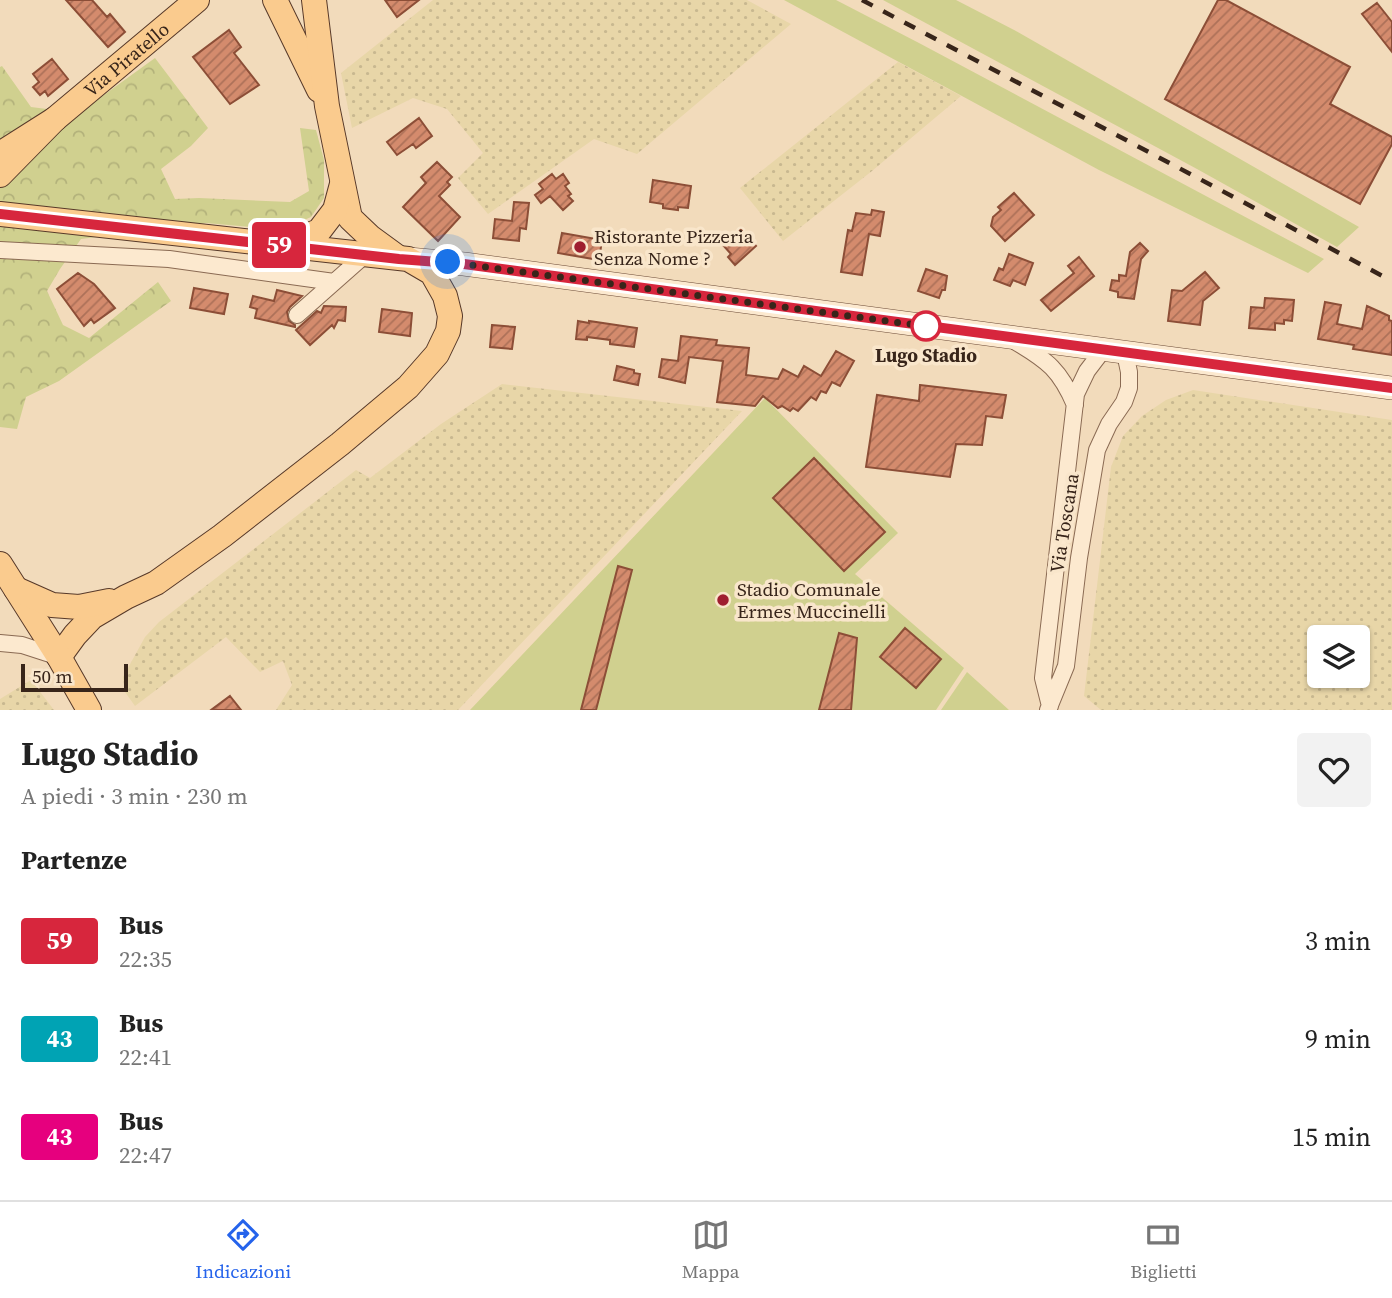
<!DOCTYPE html>
<html lang="it">
<meta charset="utf-8">
<style>
:root{--surface:#fff;--page:#f2f2f2;--text:#222;--muted:#767676;--line:#e0e0e0;--accent:#2563eb}
body{margin:0;font-family:"Source Serif 4",serif;background:var(--page);color:var(--text);height:100vh;display:flex;flex-direction:column;font-size:26px;white-space:nowrap}
*{box-sizing:border-box;margin:0}
p{font-size:23px;color:var(--muted)}
.icon{flex:none;width:38px;height:38px;fill:none;stroke:currentColor;stroke-width:2;stroke-linecap:round;stroke-linejoin:round}
.map{position:relative;height:710px;overflow:hidden}
.side{display:flex;flex-direction:column;background:var(--surface);flex:1}
.side>*{flex:none}
.badge{padding:0 14px;border-radius:5px;font-size:24px;line-height:46px}
.controls{position:absolute;left:1307px;top:625px;display:grid;gap:14px}
.controls a{display:grid;place-items:center;width:63px;height:63px;border-radius:7px;background:var(--surface);box-shadow:0 2px 5px #0004;font-size:35px}
.scale{position:absolute;left:21px;bottom:18px;width:107px;box-sizing:border-box;padding-left:7px;border:4px solid #38251a;border-top:0;font-size:19px;line-height:24px;white-space:nowrap;color:#38251a;-webkit-text-stroke:5px #f9e6cb;paint-order:stroke}
.you{position:absolute;width:35px;height:35px;margin:-18px;border:5px solid #fff;border-radius:50%;background:#1a73e8;box-shadow:0 0 0 10px #1a73e833}
.map>.badge{position:absolute;translate:-50% -50%;box-shadow:0 0 0 4px #fff}
h2{padding:0 21px;font-size:26px;line-height:63px}
.round{display:grid;place-items:center;flex:none;width:74px;height:74px;border-radius:7px;background:var(--page)}
.summary{display:flex;align-items:center;justify-content:space-between;height:119px;padding:0 21px}
h1{font-size:33px;font-weight:700;line-height:52px}
ul{padding:0;list-style:none}
li{display:flex;align-items:center;gap:21px;height:98px;padding:0 21px}
li div{flex:1}
li b{display:block;font-size:26px}
li em{font-style:normal}
li .badge{min-width:77px;font-weight:700;text-align:center}
.dock{display:flex;justify-content:space-around;align-items:center;height:98px;border-top:2px solid var(--line);background:var(--surface);font-size:19px;color:var(--muted)}
.dock a{display:grid;justify-items:center;gap:4px}
.dock .active{color:var(--accent)}
.map>svg:first-child{display:block}
.farmland{fill:url(#farmland-dots);fill-rule:evenodd}
.green{fill:#d0d08f}
.forest{fill:url(#forest-crowns)}
.building{fill:url(#building-hatch);stroke:#8c4e37;stroke-width:2}
.lines{fill:none;stroke-linecap:round;stroke-linejoin:round}
.street-casing{stroke:#8a6a53;stroke-width:18}
.secondary-casing{stroke:#6c4b37;stroke-width:24}
.primary-casing{stroke:#573929;stroke-width:26}
.street{stroke:#fce9cf;stroke-width:16}
.secondary{stroke:#fce9cf;stroke-width:23}
.primary{stroke:#facb8e;stroke-width:24}
.rail{stroke:#38251a;stroke-width:4.5;stroke-dasharray:12 12;stroke-linecap:butt}
.line-casing{stroke:#fff;stroke-width:16}
.line{stroke:#d7263d;stroke-width:10}
.walk{stroke:#38251a;stroke-width:7;stroke-dasharray:0 12.6}
.poi-dot{fill:#9f1e2f;stroke:#f9e6cb;stroke-width:2.5}
.stop-dot{fill:#fff;stroke:#d7263d;stroke-width:3.5}
.labels{text-anchor:middle;dominant-baseline:central;stroke-width:7;stroke-linejoin:round;paint-order:stroke}
.street-label{font-size:19px;fill:#38251a;stroke:#f9e6cb}
.poi-label{font-size:19px;fill:#38251a;stroke:#f9e6cb;text-anchor:start}
.stop-label{font-size:19px;font-weight:bold;fill:#38251a;stroke:#f9e6cb}
</style>
<div class="map">
<svg width="1392" height="710" viewBox="0 0 1392 710">
<defs>
<pattern id="farmland-dots" width="8" height="8" patternUnits="userSpaceOnUse" patternTransform="scale(1.75)"><rect width="8" height="8" fill="#e8d6a8"/><path d="M2 2h.1M6 6h.1" fill="none" stroke="#c8b890" stroke-width="1.8" stroke-linecap="round"/></pattern>
<pattern id="forest-crowns" width="20" height="18" patternUnits="userSpaceOnUse" patternTransform="scale(1.75)"><rect width="20" height="18" fill="#d0d08f"/><path d="M2 6a3 3 0 1 1 6 0M12 15a3 3 0 1 1 6 0" fill="none" stroke="#b3b27b"/></pattern>
<pattern id="building-hatch" width="6" height="6" patternUnits="userSpaceOnUse" patternTransform="scale(1.75)"><rect width="6" height="6" fill="#d48b6d"/><path d="M-1 1l2-2M0 6l6-6M5 7l2-2" fill="none" stroke="#ad7159"/></pattern>
</defs>
<rect width="100%" height="100%" fill="#f2dbbb"/>
<path class="farmland" d="M433,0H747L791,24L637,154L594,139L488,214L458,178L483,153L447,109L413,98L352,128L341,73Z
M898,62L961,96L872,171L783,241L740,188Z
M502,384L742,411L458,710H276L292,685L283,661L260,672L226,637L135,706L125,692L123,677L145,637L159,622L356,470L370,478L441,424Z
M1193,390L1392,420V710H1101L1084,696L1111,467L1123,436L1142,416L1166,400ZM1320,637H1358V676H1320Z
M31,680L54,710H0V699Z"/>
<path class="green" d="M784,0H836L919,43L1324,259L1308,273L1099,170Z
M883,0H956L1016,31L1359,227L1337,247L1197,169Z
M765,398L898,533L855,574L964,668L936,710H470Z
M967,672L1009,710H941Z"/>
<path class="forest" d="M155,58L208,128L191,146L161,169L175,199L199,198L290,202L309,191L300,128L316,130L324,160V198L311,217L282,230L206,223L81,239L60,269L47,291L63,325L89,338L158,282L171,301L59,381L26,397L17,429L0,427V67L2,66L31,107L79,113Z"/>
<path class="building" d="M66,0H92L107,17L110,14L125,32L108,47Z
M385,0H419L397,17Z
M1218,0H1226L1350,67L1330,104L1392,137V144L1360,204L1165,99Z
M1377,3L1392,22V52L1362,14Z
M229,30L241,47L234,53L259,85L230,104L193,57Z
M52,59L68,79L48,96L45,91L40,95L33,87L39,82L33,74Z
M419,118L432,136L416,148L413,144L397,155L387,142Z
M437,162L452,177L447,182L450,185L439,196L460,217L438,241L403,207L426,183L421,177Z
M552,174L556,179L563,174L569,183L565,186L571,194L568,196L573,201L563,210L550,196L541,203L535,195L543,189L539,184Z
M653,180L691,186L688,208L678,207V210L663,208V204L650,202Z
M1014,193L1034,215L1005,241L991,226L993,217L1001,210L998,207Z
M514,202L529,203L526,229L520,228L519,241L493,238L495,219L512,221Z
M872,210L884,212L880,236L869,234L862,275L841,272L848,230L852,231L856,213L871,215Z
M741,229L756,246L735,265L728,257L731,254L723,245Z
M562,233L602,240L599,260L558,253Z
M1140,243L1148,251L1141,259L1134,299L1118,297V292L1110,290L1112,280L1119,281V275L1126,276L1130,252Z
M1009,254L1033,263L1025,285L1013,280L1010,286L994,280L999,268L1003,270Z
M1079,257L1094,276L1051,311L1041,300L1074,273L1068,266Z
M926,269L947,276L945,290H942L939,298L918,291Z
M1205,272L1219,288L1203,301L1200,325L1168,321L1172,290L1182,291Z
M78,273L94,284L115,308L94,323L91,319L84,326L57,289Z
M194,288L228,294L224,314L190,308Z
M277,290L302,296L290,307L287,312L289,321L295,325V327L255,318L257,309L250,307L253,296L274,301Z
M1265,298L1294,300L1292,321L1284,320V324L1275,323V330L1249,328L1251,307L1264,308Z
M1325,302L1341,305L1337,324L1362,329L1367,306L1389,316V320L1392,321V355L1353,349L1354,345L1318,339Z
M324,306L346,307L345,321L338,320L334,328L332,325L310,345L296,330L317,311L321,313Z
M382,309L412,313L410,336L379,332Z
M578,321L589,323V321L637,328L634,347L610,344V340L587,337V340L576,339Z
M492,325L515,327L512,349L490,347Z
M681,336L717,340L716,345L749,348L746,375L778,379L783,369L798,377L804,366L821,376L836,351L854,361L840,386L832,382L826,393L821,391L816,400L811,397L798,411L793,408L790,411L782,406L778,408L763,396L755,406L717,402L723,361L689,357L685,383L659,377L662,359L678,361Z
M617,366L634,370V373L640,374L638,385L614,380Z
M920,385L1006,395L1002,418L986,416L982,445L956,444L950,477L866,467L877,395L919,401Z
M814,458L885,532L844,571L773,498Z
M618,566L632,570L596,710H581Z
M905,628L941,659L916,688L880,657Z
M839,633L857,638L851,710H819Z
M230,696L241,710H211Z"/>
<g class="lines">
<defs>
<path id="street" d="M0,250L169,259L334,282
M297,315L366,254
M1016,342C1048,361 1060,370 1075,405
M0,643L22,645L59,657
M1050,706L1043,678L1076,394L1087,371L1103,350
M1048,710L1066,666L1079,558L1097,450L1109,424L1124,402L1129,388V372L1125,353"/>
<path id="secondary" d="M408,259L464,264L1392,388"/>
<g id="primary">
<path d="M275,0L319,90"/>
<path d="M314,0L327,106L350,218L370,237L396,256"/>
<path id="s1" d="M55,119L197,0"/>
<path d="M0,154L55,119L0,175"/>
<path d="M0,214L408,259L432,273L445,296L450,316L448,331L437,354L408,387L340,444L222,536L156,583L126,597L92,617L75,635L59,657"/>
<path d="M288,243L319,231L335,210L342,184"/>
<path d="M0,564L59,657L89,710"/>
<path d="M16,589L52,605L79,607L109,601"/>
</g>
</defs>
<use href="#street" class="street-casing"/>
<use href="#secondary" class="secondary-casing"/>
<use href="#primary" class="primary-casing"/>
<use href="#street" class="street"/>
<use href="#secondary" class="secondary"/>
<use href="#primary" class="primary"/>
<path class="rail" d="M862,0L1392,281"/>
</g>
<g class="lines">
<defs>
<path id="line" d="M0,214L399,259L464,264L1392,388"/>
</defs>
<use href="#line" class="line-casing"/>
<use href="#line" class="line"/>
<path class="walk" d="M448,262L932,327L926,326"/>
</g>
<g class="poi-dot">
<circle cx="580" cy="247" r="7"/>
<circle cx="723" cy="600" r="7"/>
</g>
<circle class="stop-dot" cx="926" cy="326" r="14"/>
<g class="labels">
<g class="street-label">
<text stroke="none"><textPath href="#s1" startOffset="93">Via Piratello</textPath></text>
<text transform="translate(1064 523) rotate(-81)">Via Toscana</text>
</g>
<g class="poi-label">
<text x="594" y="236">Ristorante Pizzeria<tspan x="594" dy="22">Senza Nome ?</tspan></text>
<text x="737" y="589">Stadio Comunale<tspan x="737" dy="22">Ermes Muccinelli</tspan></text>
</g>
<g class="stop-label">
<text x="926" y="355">Lugo Stadio</text>
</g>
</g>
</svg>
<div class="controls">
<a><svg class="icon" aria-label="layers" viewBox="0 0 24 24"><path d="M12 4l9 5-9 5-9-5zM3 14l9 5 9-5"/></svg></a>
</div>
<div class="scale">50 m</div>
<div class="you" style="left:448px;top:262px"></div>
<b class="badge" style="left:279px;top:245px;background:#d7263d;color:#fff">59</b>
</div>
<section class="side">
<div class="summary"><div><h1>Lugo Stadio</h1><p>A piedi · 3 min · 230 m</p></div><a class="round"><svg class="icon" aria-label="heart" viewBox="0 0 24 24"><path d="M12 20l-8-8c-3-5 5-10 8-4 3-6 11-1 8 4z"/></svg></a></div>
<h2>Partenze</h2>
<ul>
<li><span class="badge" style="background:#d7263d;color:#fff">59</span><div><b>Bus</b><p>22:35</p></div><em>3 min</em></li>
<li><span class="badge" style="background:#00a3b4;color:#fff">43</span><div><b>Bus</b><p>22:41</p></div><em>9 min</em></li>
<li><span class="badge" style="background:#e6007e;color:#fff">43</span><div><b>Bus</b><p>22:47</p></div><em>15 min</em></li>
</ul>
</section>
<nav class="dock">
<a class="active"><svg class="icon" aria-label="directions" viewBox="0 0 24 24"><path d="M12 3l9 9-9 9-9-9zM9 14v-3h6M13 9l2 2-2 2"/></svg>Indicazioni</a>
<a><svg class="icon" aria-label="map" viewBox="0 0 24 24"><path d="M3 6l6-2 6 2 6-2v14l-6 2-6-2-6 2zM9 4v14M15 6v14"/></svg>Mappa</a>
<a><svg class="icon" aria-label="tickets" viewBox="0 0 24 24"><path d="M3 7h18v10H3zM15 7v10"/></svg>Biglietti</a>
</nav>
